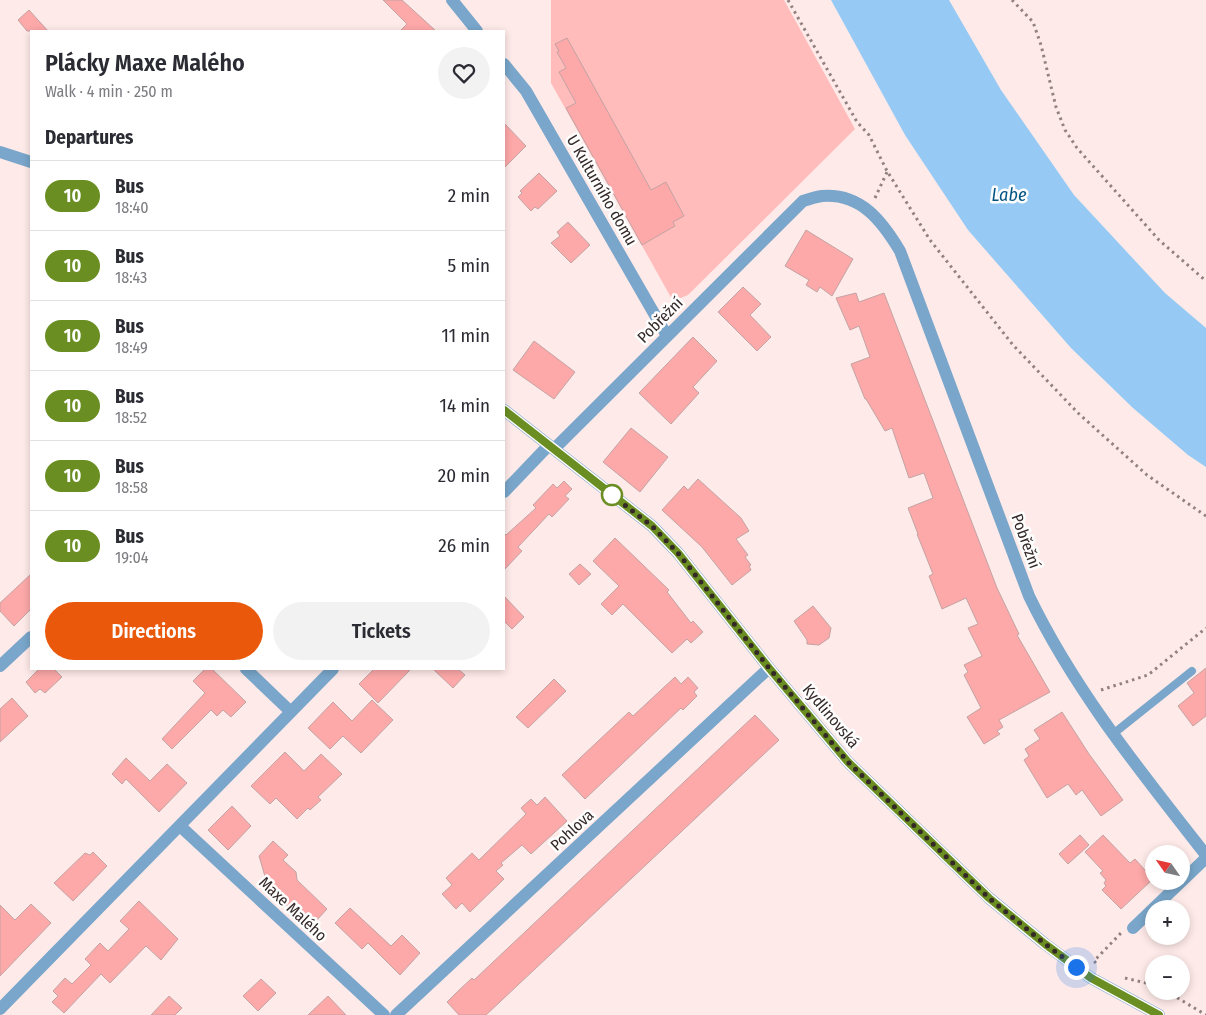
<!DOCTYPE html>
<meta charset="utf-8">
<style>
:root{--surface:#fff;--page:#f2f2f3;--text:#2b2b33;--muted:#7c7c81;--line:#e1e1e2;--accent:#ea580c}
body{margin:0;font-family:"Fira Sans Condensed",sans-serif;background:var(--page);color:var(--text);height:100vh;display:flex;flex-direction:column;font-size:19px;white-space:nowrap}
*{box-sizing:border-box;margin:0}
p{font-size:16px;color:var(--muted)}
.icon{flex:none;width:28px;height:28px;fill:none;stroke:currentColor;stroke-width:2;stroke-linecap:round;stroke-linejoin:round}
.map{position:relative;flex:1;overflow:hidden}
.details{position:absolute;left:30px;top:30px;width:475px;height:640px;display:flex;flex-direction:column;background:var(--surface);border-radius:0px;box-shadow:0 2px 8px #0003}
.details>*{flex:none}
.badge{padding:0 10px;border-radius:16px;font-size:18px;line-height:32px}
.needle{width:32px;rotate:304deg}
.buttons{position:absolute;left:1145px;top:845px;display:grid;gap:10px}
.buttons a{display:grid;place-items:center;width:45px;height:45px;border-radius:50%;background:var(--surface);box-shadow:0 2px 8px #0003;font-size:25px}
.you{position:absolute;width:25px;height:25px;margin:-12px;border:4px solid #fff;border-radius:50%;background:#1a73e8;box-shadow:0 0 0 8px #1a73e833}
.map>.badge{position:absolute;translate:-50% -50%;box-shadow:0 0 0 2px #fff}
h2{padding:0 15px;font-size:19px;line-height:45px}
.round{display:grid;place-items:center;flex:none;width:52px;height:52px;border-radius:26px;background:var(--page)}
.head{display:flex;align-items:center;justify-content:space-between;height:85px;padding:0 15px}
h1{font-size:24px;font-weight:600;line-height:38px}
.primary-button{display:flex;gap:10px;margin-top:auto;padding:10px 15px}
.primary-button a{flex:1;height:58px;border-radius:30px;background:var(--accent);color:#fff;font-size:20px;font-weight:600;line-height:58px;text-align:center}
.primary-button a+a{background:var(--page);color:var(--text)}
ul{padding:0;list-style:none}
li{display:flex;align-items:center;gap:15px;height:70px;padding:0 15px;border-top:1px solid var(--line)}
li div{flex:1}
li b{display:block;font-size:19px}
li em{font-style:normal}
li .badge{min-width:55px;font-weight:700;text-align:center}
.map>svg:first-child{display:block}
.green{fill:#ffbcbb}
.water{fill:#96caf4}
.building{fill:#fda8a9;stroke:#c3a3a3}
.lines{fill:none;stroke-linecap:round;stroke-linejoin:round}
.path{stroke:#918180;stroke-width:3;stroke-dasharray:2.5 4;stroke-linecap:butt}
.service{stroke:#79a6ca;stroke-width:8}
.minor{stroke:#79a6ca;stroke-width:12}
.line-casing{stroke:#fff;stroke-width:11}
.line{stroke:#6b8e23;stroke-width:8}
.walk{stroke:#352928;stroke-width:5;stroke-dasharray:0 9}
.stop-dot{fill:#fff;stroke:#6b8e23;stroke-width:2.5}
.labels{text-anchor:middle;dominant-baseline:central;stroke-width:5;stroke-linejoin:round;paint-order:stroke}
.street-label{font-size:16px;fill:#352928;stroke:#fdfdfd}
.water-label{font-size:18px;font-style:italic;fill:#005483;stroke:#fdfdfd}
</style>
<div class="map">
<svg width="1206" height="1015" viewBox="0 0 1206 1015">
<rect width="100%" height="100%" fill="#feeae9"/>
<path class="green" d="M551,0H784L855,129L688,295L673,301L551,83Z"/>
<path class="water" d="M831,0H949L1001,90L1074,195L1165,293L1206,328V467L1188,455L1133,408L1071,348L968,230L905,135Z"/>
<path class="building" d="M383,0H402L436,31H400L407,24Z
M29,10L48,31H27L18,20Z
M567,38L651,190L666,182L684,216L673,222L675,226L642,245L566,108L576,103L559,72L566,68L557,52L559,51L555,44Z
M504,123L526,146L504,168Z
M539,173L557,191L538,209L535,207L531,211L518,197L522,193L520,191Z
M568,222L590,245L571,263L551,243L560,236L557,232Z
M806,230L853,259L832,296L820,287L817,292L806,285L809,280L785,266Z
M743,287L761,304L750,315L771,337L757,351L718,312Z
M856,293L859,302L884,293L997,588L1019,634L1017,635L1050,692L999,720L1003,727L997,731L1000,734L984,744L967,717L981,708L964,675L968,672L964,665L982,656L968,628L978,624L966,598L942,609L929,576L933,574L917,534H918L908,508L933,498L924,473L909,478L892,428L885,431L866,399H865L851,364L870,357L859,326L850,330L836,298Z
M693,337L717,361L693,387L699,393L671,424L639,393Z
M534,341L575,372L554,399L513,370Z
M631,428L668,457L640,492L603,462Z
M698,479L741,518L749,531L736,539L748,555L745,557L751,565L749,566L751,570L732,585L702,547L662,510L684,486L688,490Z
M564,481L572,489L565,496L569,499L552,517L549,514L518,547L522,551L504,570V533L506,535L536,508L533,505L553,484L557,488Z
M615,538L669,590L667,592L691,623L693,621L703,632L691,643L687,639L672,653L623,604L612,615L601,604L619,586L593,561Z
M580,564L591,574L579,585L569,574Z
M31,574V609L14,626L0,611V603Z
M504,596L524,617L512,629L504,621Z
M813,606L831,628L829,638L819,645L807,644V640L794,621Z
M1206,668V716L1193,726L1178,706L1194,693L1187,683Z
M39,669H54L62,677L45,693L40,689L35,693L26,682Z
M205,669H212L246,702L231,717L223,710L217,716L211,710L172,749L162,739L205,693L193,681Z
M374,669H411L378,703L359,684Z
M433,669H458L465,675L453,688Z
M675,677L681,684L688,677L698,688L694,692L697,696L683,710L681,708L585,799L562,775L629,712L633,716Z
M554,679L566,691L528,728L516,717Z
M12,698L28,716L0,742V709Z
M372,700L393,720L361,753L343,736L330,749L308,728L333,702L352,721Z
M1062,712L1089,754L1123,800L1101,816L1082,790L1076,795L1068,784L1047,798L1024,760L1029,756L1025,749L1040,739L1034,730Z
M755,715L779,740L486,1015H459L447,1002L455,994L472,978L474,980Z
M285,752L304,771L321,754L342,774L318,797L321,800L310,810L308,808L297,819L276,798L270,804L251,786Z
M126,758L150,781L167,764L187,783L159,812L126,779L122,784L112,774Z
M545,797L567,821L531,854L522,845L501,863L503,865L496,871L504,879L470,912L462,903L456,909L442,894L452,885L446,878L472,853L479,860L526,814L521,808L531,799L537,805Z
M232,806L251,826L228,850L208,830Z
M1080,835L1089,845L1068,864L1059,854Z
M1103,835L1130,863L1135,859L1153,879L1121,909L1102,890L1106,886L1104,883L1106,880L1100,873L1103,871L1085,852Z
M273,841L288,855L283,860L296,872L297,880L327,909L316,921L309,915L304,921L269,890L259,856Z
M93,852L107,866L73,901L54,883L85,853L90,855Z
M139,901L178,939L161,960L146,946L110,983L101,974L64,1013L52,1002L58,996L53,991L65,978L72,984L91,965L85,959L100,943L108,951L129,929L120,921Z
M31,904L51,923L0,976V905L15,920Z
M350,908L391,946L402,935L420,953L400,975L368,943L362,949L335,923Z
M261,979L276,993L258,1011L243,996Z
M169,996L182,1008L175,1015H151Z
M328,996L346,1015H308Z"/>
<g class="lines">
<path class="path" d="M788,0L857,122L869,135L887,171L930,240L1013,345L1078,413L1147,475L1206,516
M1012,0L1033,22L1041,45L1056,107L1065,130L1077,148L1159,240L1206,281
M875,198L887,172
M1101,690L1148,675L1206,628
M1096,963L1094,961L1121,933
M1125,978L1154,985
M1166,991L1206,1015"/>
<path class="service" d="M1113,734L1192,671"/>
<path class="minor" d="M452,0L477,31
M504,64L526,91L667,336
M0,152L31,162
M504,410L652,526L678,553L769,668L848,762L989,898L1045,944L1091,978L1159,1015
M554,449L803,201C809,199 816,197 822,196C861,193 882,221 900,251L1029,596C1075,691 1141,772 1206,855
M504,492L549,445
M0,666L31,637
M246,669L291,712
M180,826L384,1015
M1133,928L1206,858
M0,1009L333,669
M396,1015L769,668"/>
</g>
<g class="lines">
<defs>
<path id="line" d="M504,410L652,526L678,553L769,668L848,762L989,898L1045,944L1091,978L1159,1015"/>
</defs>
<use href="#line" class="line-casing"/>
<use href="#line" class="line"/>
<path class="walk" d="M612,495L608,492L652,526L678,553L769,668L848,762L989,898L1045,944L1076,967"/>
</g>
<circle class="stop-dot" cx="612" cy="495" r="10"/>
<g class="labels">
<g class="street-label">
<text transform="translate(602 190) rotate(60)">U Kulturního domu</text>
<text transform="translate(660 320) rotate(-45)">Pobřežní</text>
<text transform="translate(1026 541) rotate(70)">Pobřežní</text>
<text transform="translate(831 716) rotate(50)">Kydlinovská</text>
<text transform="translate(572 830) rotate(-43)">Pohlova</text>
<text transform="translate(293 909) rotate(43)">Maxe Malého</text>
</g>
<g class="water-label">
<text x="1009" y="195">Labe</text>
</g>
</g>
</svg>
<div class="buttons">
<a><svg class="needle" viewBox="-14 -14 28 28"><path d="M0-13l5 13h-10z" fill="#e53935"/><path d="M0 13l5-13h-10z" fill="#7c7c81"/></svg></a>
<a>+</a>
<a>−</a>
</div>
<div class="you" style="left:1076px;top:967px"></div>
<section class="details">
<div class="head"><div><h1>Plácky Maxe Malého</h1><p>Walk · 4 min · 250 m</p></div><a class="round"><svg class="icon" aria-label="heart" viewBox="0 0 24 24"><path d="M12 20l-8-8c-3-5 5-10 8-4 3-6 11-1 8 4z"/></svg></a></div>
<h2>Departures</h2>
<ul>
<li><span class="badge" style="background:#6b8e23;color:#fff">10</span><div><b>Bus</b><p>18:40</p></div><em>2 min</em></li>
<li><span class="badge" style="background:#6b8e23;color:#fff">10</span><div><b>Bus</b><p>18:43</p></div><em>5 min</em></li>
<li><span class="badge" style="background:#6b8e23;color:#fff">10</span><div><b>Bus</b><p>18:49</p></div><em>11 min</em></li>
<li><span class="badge" style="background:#6b8e23;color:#fff">10</span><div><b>Bus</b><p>18:52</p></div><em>14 min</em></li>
<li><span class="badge" style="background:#6b8e23;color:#fff">10</span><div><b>Bus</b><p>18:58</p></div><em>20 min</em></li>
<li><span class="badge" style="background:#6b8e23;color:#fff">10</span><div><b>Bus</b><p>19:04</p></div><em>26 min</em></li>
</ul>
<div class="primary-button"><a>Directions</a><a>Tickets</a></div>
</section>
</div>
